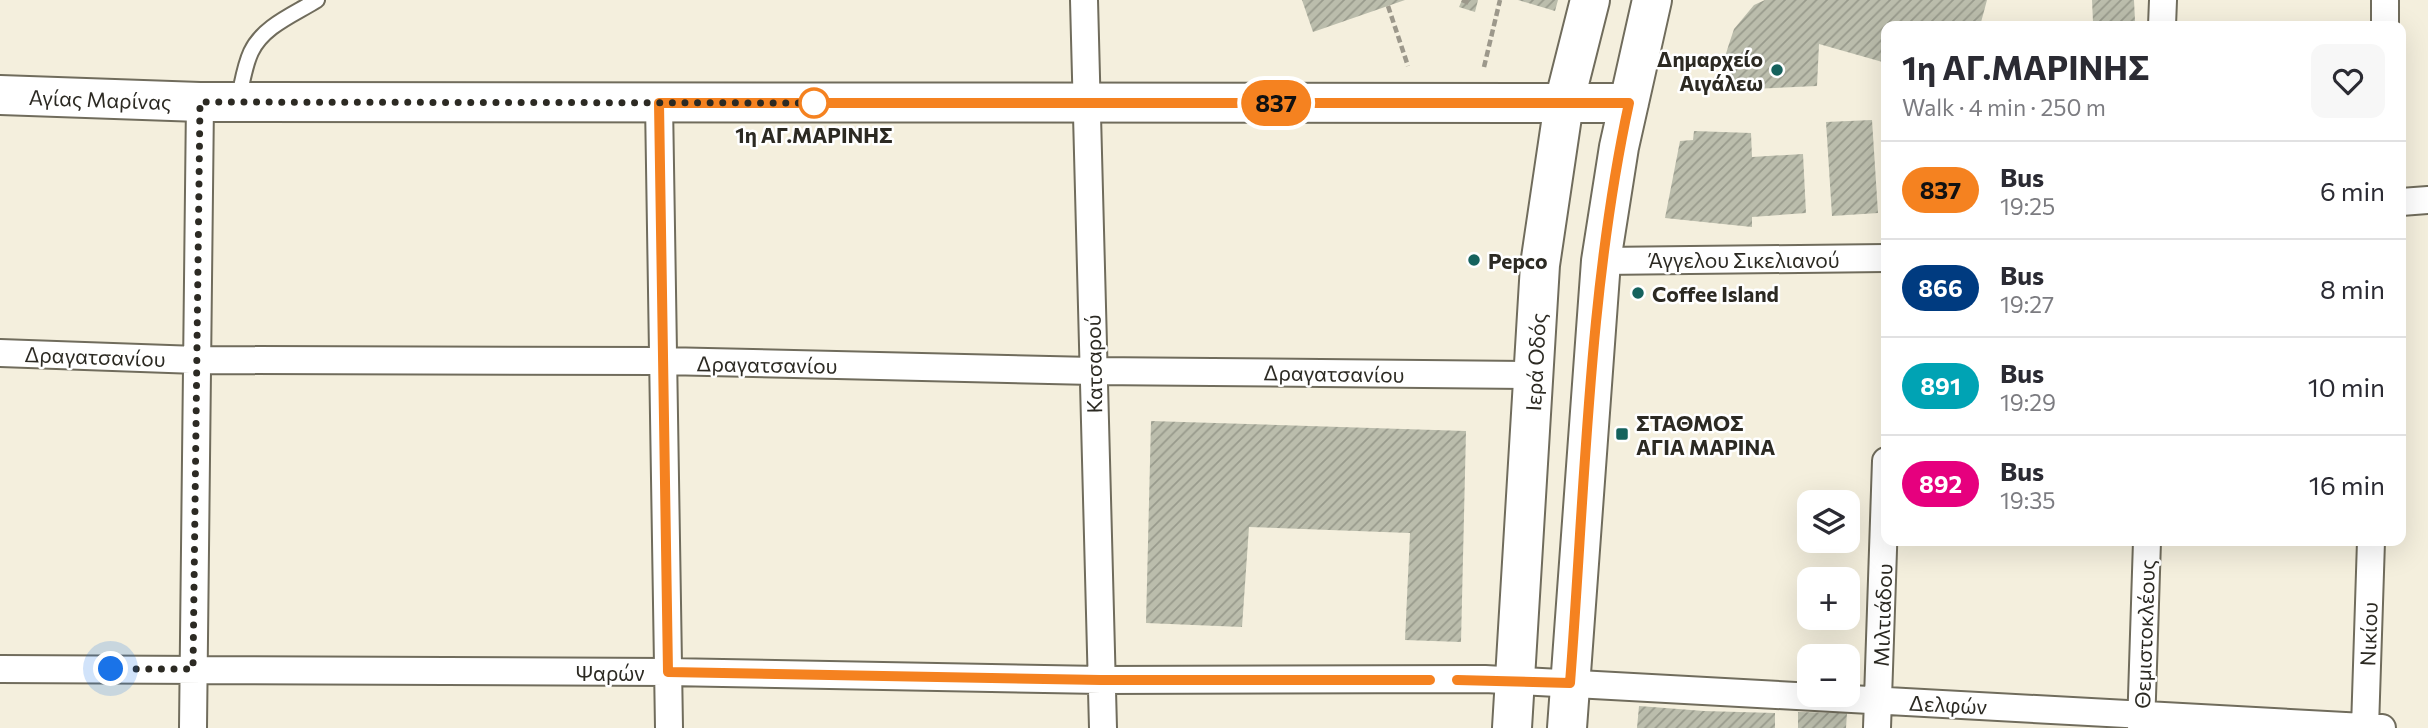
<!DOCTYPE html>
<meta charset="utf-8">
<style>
:root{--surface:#fff;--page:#f7f7f7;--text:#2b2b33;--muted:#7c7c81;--line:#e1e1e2}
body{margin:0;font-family:Commissioner,sans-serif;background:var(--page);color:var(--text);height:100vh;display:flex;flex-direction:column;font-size:26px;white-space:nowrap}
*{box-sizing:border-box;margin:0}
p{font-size:23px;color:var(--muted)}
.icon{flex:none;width:38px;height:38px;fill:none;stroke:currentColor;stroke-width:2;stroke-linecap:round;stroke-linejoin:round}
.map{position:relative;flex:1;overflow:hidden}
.panel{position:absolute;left:1881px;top:21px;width:525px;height:525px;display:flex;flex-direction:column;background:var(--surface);border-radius:14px;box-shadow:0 7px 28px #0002}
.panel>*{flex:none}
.badge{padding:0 14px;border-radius:23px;font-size:24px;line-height:46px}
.buttons{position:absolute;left:1797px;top:490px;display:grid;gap:14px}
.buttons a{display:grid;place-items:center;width:63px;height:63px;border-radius:14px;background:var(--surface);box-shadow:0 7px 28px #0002;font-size:35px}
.you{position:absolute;width:35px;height:35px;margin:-18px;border:5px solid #fff;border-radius:50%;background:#1a73e8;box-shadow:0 0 0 10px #1a73e833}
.map>.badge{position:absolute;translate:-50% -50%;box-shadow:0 0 0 4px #fff}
.round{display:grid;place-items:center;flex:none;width:74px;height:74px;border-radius:14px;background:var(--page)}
.headline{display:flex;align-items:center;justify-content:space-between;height:119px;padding:0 21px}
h1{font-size:33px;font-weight:700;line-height:52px}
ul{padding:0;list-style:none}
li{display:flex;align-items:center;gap:21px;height:98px;padding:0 21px;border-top:2px solid var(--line)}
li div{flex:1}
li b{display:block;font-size:26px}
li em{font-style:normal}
li .badge{min-width:77px;font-weight:700;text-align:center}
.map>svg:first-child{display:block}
.building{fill:url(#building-hatch)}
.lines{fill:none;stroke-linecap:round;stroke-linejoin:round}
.lane-casing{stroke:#706c5c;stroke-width:18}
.street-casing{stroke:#706c5c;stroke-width:30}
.secondary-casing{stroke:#706c5c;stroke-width:42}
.path{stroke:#9c988b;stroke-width:4.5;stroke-dasharray:7 3.5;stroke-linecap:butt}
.lane{stroke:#fff;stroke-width:14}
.street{stroke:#fff;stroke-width:26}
.secondary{stroke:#fff;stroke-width:38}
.line-casing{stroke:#fff;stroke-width:16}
.line{stroke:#f58220;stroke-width:10}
.walk{stroke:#2c2a23;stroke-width:7;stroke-dasharray:0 12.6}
.poi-dot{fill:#15625d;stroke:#fff;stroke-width:2.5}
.stop-dot{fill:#fff;stroke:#f58220;stroke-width:3.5}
.labels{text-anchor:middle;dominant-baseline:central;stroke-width:5;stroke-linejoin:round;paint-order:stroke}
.poi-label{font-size:21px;font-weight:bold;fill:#2c2a23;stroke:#fff;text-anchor:start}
.street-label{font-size:21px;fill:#2c2a23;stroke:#fff}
.stop-label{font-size:21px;font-weight:bold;fill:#2c2a23;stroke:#fff}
</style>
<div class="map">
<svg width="2428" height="728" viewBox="0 0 2428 728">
<defs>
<pattern id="building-hatch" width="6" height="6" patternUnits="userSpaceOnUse" patternTransform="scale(1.75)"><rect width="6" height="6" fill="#bbbdac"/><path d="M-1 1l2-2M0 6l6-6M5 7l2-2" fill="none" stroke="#989a8c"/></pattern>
</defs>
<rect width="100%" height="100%" fill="#f4efdd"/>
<path class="building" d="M1302,0H1405L1313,32Z
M1462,0H1478L1475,12L1459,7Z
M1518,0H1558L1555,11Z
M1765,0H1987L1980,26H1886V63L1819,44L1817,86L1730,90L1725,78L1724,60L1729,44L1734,29L1754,5Z
M2092,0H2134L2135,21L2093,22Z
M1872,120L1878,213L1832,216L1826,122Z
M1694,131L1751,133L1752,157L1803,154L1806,213L1752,217V227L1665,218L1680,141L1693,140Z
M1151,421L1466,431L1461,642L1405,640L1410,533L1249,527L1242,627L1146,623Z
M1639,706L1704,711L1775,713V728H1637Z
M1798,712L1847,713L1846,728H1798Z"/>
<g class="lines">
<defs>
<path id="lane" d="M238,101C242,85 244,67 251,52C263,26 295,14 317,0"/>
<path id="street" d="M1084,0L1103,728
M2162,26L2163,0
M2385,26V0
M659,103L669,728
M2401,202L2428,200
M1601,261L1886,258
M0,353L197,360L663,361L1093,371L1535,375
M0,669L668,672L1101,680L1485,679L2382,728
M193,728L200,102
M1877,728L1886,461
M2141,728L2147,541
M2365,728L2371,541"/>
<path id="secondary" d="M0,95L200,102L1629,103
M1512,728L1540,265L1564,103L1590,0
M1567,728L1601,261L1619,147L1652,0"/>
</defs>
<use href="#lane" class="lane-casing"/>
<use href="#street" class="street-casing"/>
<use href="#secondary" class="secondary-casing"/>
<path class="path" d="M1462,0L1469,3
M1388,6L1408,66
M1484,67L1500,0"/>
<use href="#lane" class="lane"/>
<use href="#street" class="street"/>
<use href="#secondary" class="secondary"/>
</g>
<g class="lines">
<defs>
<path id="line" d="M1430,680H1101L668,672L659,103H1629C1588,293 1585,490 1570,683L1457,680"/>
</defs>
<use href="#line" class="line-casing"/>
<use href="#line" class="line"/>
<path class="walk" d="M111,669H193L200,102L819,103H814"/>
</g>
<g class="poi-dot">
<circle cx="1777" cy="70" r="7"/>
<circle cx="1474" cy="260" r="7"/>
<circle cx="1638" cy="293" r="7"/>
<rect x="1615" y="427" width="14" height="14" rx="3.5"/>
</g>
<circle class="stop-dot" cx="814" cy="103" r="14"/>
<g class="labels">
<g class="poi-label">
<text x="1763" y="58" text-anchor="end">Δημαρχείο<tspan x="1763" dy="24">Αιγάλεω</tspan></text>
<text x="1488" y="260">Pepco</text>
<text x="1652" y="293">Coffee Island</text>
<text x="1636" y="422">ΣΤΑΘΜΟΣ<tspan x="1636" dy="24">ΑΓΙΑ ΜΑΡΙΝΑ</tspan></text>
</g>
<g class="street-label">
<text transform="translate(100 99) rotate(2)">Αγίας Μαρίνας</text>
<text x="1744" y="259">Άγγελου Σικελιανού</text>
<text transform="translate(95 356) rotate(2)">Δραγατσανίου</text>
<text transform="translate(1535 362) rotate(-87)">Ιερά Οδός</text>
<text transform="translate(767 364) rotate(1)">Δραγατσανίου</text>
<text transform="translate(1093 364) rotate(-91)">Κατσαρού</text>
<text transform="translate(1334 373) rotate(1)">Δραγατσανίου</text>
<text transform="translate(1882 615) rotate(-88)">Μιλτιάδου</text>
<text transform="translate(2144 634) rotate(-88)">Θεμιστοκλέους</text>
<text transform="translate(2368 634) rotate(-88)">Νικίου</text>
<text x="610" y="672">Ψαρών</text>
<text transform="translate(1948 704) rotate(3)">Δελφών</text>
</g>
<g class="stop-label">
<text x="814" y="134">1η ΑΓ.ΜΑΡΙΝΗΣ</text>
</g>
</g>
</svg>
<div class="buttons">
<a><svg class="icon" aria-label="layers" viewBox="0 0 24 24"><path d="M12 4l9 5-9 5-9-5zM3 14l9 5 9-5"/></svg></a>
<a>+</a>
<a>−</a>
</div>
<div class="you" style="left:111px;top:669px"></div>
<b class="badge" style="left:1276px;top:103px;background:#f58220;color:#111">837</b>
<section class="panel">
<div class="headline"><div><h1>1η ΑΓ.ΜΑΡΙΝΗΣ</h1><p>Walk · 4 min · 250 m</p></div><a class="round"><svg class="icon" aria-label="heart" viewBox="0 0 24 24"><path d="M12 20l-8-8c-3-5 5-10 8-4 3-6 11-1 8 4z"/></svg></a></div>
<ul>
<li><span class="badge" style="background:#f58220;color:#111">837</span><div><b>Bus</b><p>19:25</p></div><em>6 min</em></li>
<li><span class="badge" style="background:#003b80;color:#fff">866</span><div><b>Bus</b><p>19:27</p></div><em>8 min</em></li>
<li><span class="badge" style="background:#00a3b4;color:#fff">891</span><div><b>Bus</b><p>19:29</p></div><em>10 min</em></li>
<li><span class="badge" style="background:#e6007e;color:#fff">892</span><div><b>Bus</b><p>19:35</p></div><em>16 min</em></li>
</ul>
</section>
</div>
